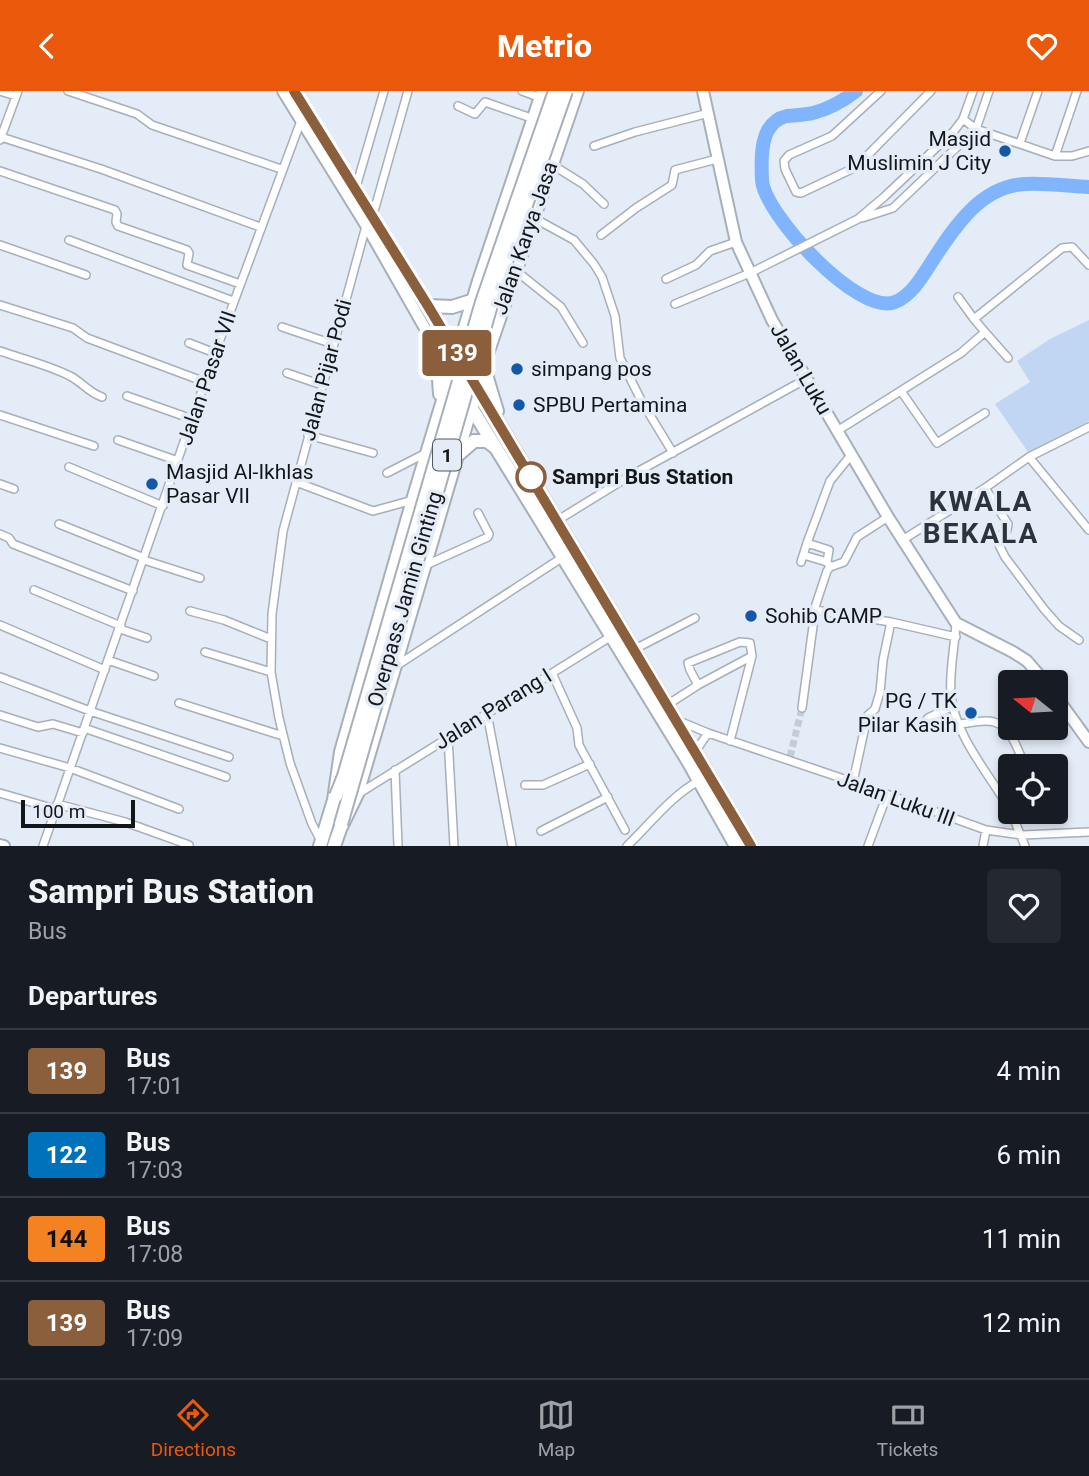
<!DOCTYPE html>
<style>
:root{--surface:#171b24;--page:#242831;--text:#f1f3f6;--muted:#9ea1a6;--line:#363941;--accent:#ea580c}
body{margin:0;font-family:Roboto,sans-serif;background:var(--page);color:var(--text);height:100vh;display:flex;flex-direction:column;font-size:26px;white-space:nowrap}
*{box-sizing:border-box;margin:0}
p{font-size:23px;color:var(--muted)}
.icon{flex:none;width:38px;height:38px;fill:none;stroke:currentColor;stroke-width:2;stroke-linecap:round;stroke-linejoin:round}
.map{position:relative;height:755px;overflow:hidden}
.sheet{display:flex;flex-direction:column;background:var(--surface);flex:1}
.sheet>*{flex:none}
.badge{padding:0 14px;border-radius:5px;font-size:24px;line-height:46px}
.needle{width:46px;rotate:288deg}
.tools{position:absolute;left:998px;top:579px;display:grid;gap:14px}
.tools a{display:grid;place-items:center;width:70px;height:70px;border-radius:7px;background:var(--surface);box-shadow:0 4px 10px #0003;font-size:35px}
.scale{position:absolute;left:21px;bottom:18px;width:114px;box-sizing:border-box;padding-left:7px;border:4px solid #14171a;border-top:0;font-size:19px;line-height:24px;white-space:nowrap;color:#14171a;-webkit-text-stroke:5px #e4ecf7;paint-order:stroke}
.map>.badge{position:absolute;translate:-50% -50%;box-shadow:0 0 0 4px #fff}
h2{padding:0 28px;font-size:26px;line-height:63px}
.round{display:grid;place-items:center;flex:none;width:74px;height:74px;border-radius:7px;background:var(--page)}
.summary{display:flex;align-items:center;justify-content:space-between;height:119px;padding:0 28px}
h1{font-size:33px;font-weight:800;line-height:52px}
ul{padding:0;list-style:none}
li{display:flex;align-items:center;gap:21px;height:84px;padding:0 28px;border-top:2px solid var(--line)}
li div{flex:1}
li b{display:block;font-size:26px}
li em{font-style:normal}
li .badge{min-width:77px;font-weight:700;text-align:center}
header{display:flex;justify-content:space-between;align-items:center;height:91px;padding:0 28px;background:var(--accent);color:#fff;font-size:32px;font-weight:800}
.dock{display:flex;justify-content:space-around;align-items:center;height:98px;border-top:2px solid var(--line);background:var(--surface);font-size:19px;color:var(--muted)}
.dock a{display:grid;justify-items:center;gap:4px}
.dock .selected{color:var(--accent)}
.map>svg:first-child{display:block}
.green{fill:#c1d6f2}
.lines{fill:none;stroke-linecap:round;stroke-linejoin:round}
.river{stroke:#80b5fd;stroke-width:14}
.street-tunnel{stroke:#c5ccd6;stroke-width:7;stroke-dasharray:7 3.5;stroke-linecap:butt}
.street-casing{stroke:#a7afb9;stroke-width:10}
.secondary-casing{stroke:#a7afb9;stroke-width:14}
.primary-casing{stroke:#a7afb9;stroke-width:14}
.highway-casing{stroke:#a7afb9;stroke-width:16}
.street{stroke:#fff;stroke-width:7}
.secondary{stroke:#fff;stroke-width:10}
.primary{stroke:#fff;stroke-width:10}
.highway{stroke:#fff;stroke-width:12}
.highway-bridge-casing{stroke:#a7afb9;stroke-width:16;stroke-linecap:butt}
.highway-bridge{stroke:#fff;stroke-width:12}
.line-casing{stroke:#fff;stroke-width:16}
.line{stroke:#8b5e3c;stroke-width:10}
.poi-dot{fill:#1358a7;stroke:#e4ecf7;stroke-width:2.5}
.stop-dot{fill:#fff;stroke:#8b5e3c;stroke-width:3.5}
.labels{text-anchor:middle;dominant-baseline:central;stroke-width:7;stroke-linejoin:round;paint-order:stroke}
.shield{fill:#e4ecf7;stroke:#52575c;stroke-width:2}
.shield-label{font-size:19px;font-weight:bold;fill:#14171a}
.poi-label{font-size:21px;fill:#14171a;stroke:#e4ecf7;text-anchor:start}
.street-label{font-size:21px;fill:#14171a;stroke:#e4ecf7}
.stop-label{font-size:21px;font-weight:bold;fill:#14171a;stroke:#e4ecf7;text-anchor:start}
.district-label{font-size:28px;font-weight:bold;letter-spacing:2px;fill:#2d333b;stroke:#e4ecf7}
</style>
<header><svg class="icon" aria-label="back" viewBox="0 0 24 24"><path d="M15 5l-7 7 7 7"/></svg>Metrio<svg class="icon" aria-label="heart" viewBox="0 0 24 24"><path d="M12 20l-8-8c-3-5 5-10 8-4 3-6 11-1 8 4z"/></svg></header>
<div class="map">
<svg width="1089" height="755" viewBox="0 0 1089 755">
<rect width="100%" height="100%" fill="#e4ecf7"/>
<path class="green" d="M1089,229V330L1028,361L995,313L1030,291L1017,270L1050,248Z"/>
<g class="lines">
<path class="river" d="M856,0C843,10 829,18 813,22C805,24 796,24 787,25C759,31 761,68 762,89C764,123 859,226 895,211C911,205 922,186 931,172C953,138 980,95 1025,93C1046,92 1068,95 1089,96"/>
<path class="street-tunnel" d="M790,666L802,617"/>
<defs>
<path id="street" d="M0,0L16,5
M68,0L137,23L152,34L281,78
M522,0L541,7
M881,0L832,45L789,64L784,70L785,78L796,101L801,102L856,76L931,0
M458,15L475,23L485,11L534,28
M963,28L976,38L1055,65H1072L1089,60
M1,46L101,78L260,136
M0,49L18,0
M1020,52L1038,0
M594,55L635,41L709,22
M1055,65L1077,0
M551,73L583,93L604,113
M0,80L115,119L117,123L116,131L118,135L187,159L189,162L187,174L240,193
M356,96L384,0
M373,124L408,0
M532,126L574,149L594,173L602,186L615,225L620,267L642,311L673,362
M862,127L893,117L976,38L989,0
M601,144L636,117L672,94L675,79L717,68
M69,149L233,210
M0,154L86,184
M515,179L561,216L583,252
M666,188L696,174L710,160L736,151
M958,206L974,228
M675,213L750,182L858,128L884,106L954,40L963,28L973,0
M0,214L73,237L87,247L205,291
M282,236L333,253
M985,241L1008,267
M189,252L215,262
M0,260C23,268 48,274 70,285C83,292 88,301 102,306
M287,282L322,294
M901,300L937,352L985,322
M127,305L192,328
M0,324L94,355
M837,340L961,262L985,241L974,228L1062,157L1072,156L1089,174
M308,344L373,362
M118,349L178,370
M1029,366L1089,439
M69,376L163,415
M387,382L426,362
M296,391L373,420L413,409
M0,393L14,398
M985,397L1008,433L1007,439L996,448L1005,466L1044,518L1059,535L1079,549
M558,429L628,386L808,287
M59,433L144,467
M0,443L9,447L13,453L133,500
M904,448L985,397L1029,366L1089,336
M807,452L830,390L851,364
M807,465L827,471
M144,469L200,487
M801,471L807,452L829,459L827,471L830,476
M426,474L488,446L489,443L478,422
M34,499L121,535
M815,519L891,531L956,546
M190,520L224,529L271,548
M956,532C955,555 949,580 951,603C954,644 990,684 1010,719
M0,534L105,579
M120,538L147,547
M633,559L695,527
M205,561L271,581
M108,569L154,585
M396,575L563,466
M552,582L577,637L579,654L625,739
M0,586L90,620L229,666
M698,594L690,579L688,572L740,551L750,552L752,565L730,650
M179,612L283,645
M667,614L698,594L752,565
M802,617L816,513L827,480L830,476L844,471L857,446L888,426
M487,622L512,755
M0,624L38,636L53,633L83,642
M679,630L708,642L853,691L986,739L1022,744L1089,741
M960,633C970,632 984,628 994,631C1011,635 1019,661 1025,676
M923,634L928,627L953,615
M84,637L226,686
M448,646L454,755
M0,657L70,677L179,718
M695,661L708,642
M395,679L398,755
M853,691L866,631L868,624L875,618L880,601L883,569L891,531
M525,694H543L590,673
M0,702L55,718
M358,703L610,546
M57,713L125,731L189,754
M1011,721L1025,755
M541,740L608,706
M321,750L312,733L290,672L279,627L271,581L272,523L283,440L366,135
M43,755L215,262L302,27
M627,755C649,734 673,703 699,690
M868,755L887,704
M983,755L986,739"/>
<path id="secondary" d="M703,0L736,151L772,229L888,426L956,532L1013,561L1027,570L1046,592
M1055,604L1089,651
M0,754L4,755"/>
<path id="primary" d="M283,0L369,139L451,283
M294,0L457,262"/>
<path id="highway" d="M428,215L452,216L474,209
M437,258L440,303
M486,273L487,287L497,320
M475,293L751,755
M469,313L688,670L736,755
M459,363L474,350H487L496,357
M320,755L334,709L341,661L413,409L479,190L543,0
M334,755L340,738L357,703L486,266L577,0"/>
</defs>
<use href="#street" class="street-casing"/>
<use href="#secondary" class="secondary-casing"/>
<use href="#primary" class="primary-casing"/>
<use href="#highway" class="highway-casing"/>
<use href="#street" class="street"/>
<use href="#secondary" class="secondary"/>
<use href="#primary" class="primary"/>
<use href="#highway" class="highway"/>
<defs>
<path id="highway-bridge" d="M336,705L344,685L482,211L555,0
M341,733L491,214L566,0"/>
</defs>
<use href="#highway-bridge" class="highway-bridge-casing"/>
<use href="#highway-bridge" class="highway-bridge"/>
</g>
<g class="lines">
<defs>
<path id="line" d="M294,0L428,215L751,755"/>
</defs>
<use href="#line" class="line-casing"/>
<use href="#line" class="line"/>
</g>
<g class="poi-dot">
<circle cx="1005" cy="60" r="7"/>
<circle cx="517" cy="278" r="7"/>
<circle cx="519" cy="314" r="7"/>
<circle cx="152" cy="393" r="7"/>
<circle cx="751" cy="525" r="7"/>
<circle cx="971" cy="622" r="7"/>
</g>
<circle class="stop-dot" cx="531" cy="386" r="14"/>
<g class="labels">
<rect class="shield" x="433" y="348.5" width="28" height="31" rx="5"/>
<g class="shield-label">
<text x="447" y="364">1</text>
</g>
<g class="poi-label">
<text x="991" y="48" text-anchor="end">Masjid<tspan x="991" dy="24">Muslimin J City</tspan></text>
<text x="531" y="278">simpang pos</text>
<text x="533" y="314">SPBU Pertamina</text>
<text x="166" y="381">Masjid Al-Ikhlas<tspan x="166" dy="24">Pasar VII</tspan></text>
<text x="765" y="525">Sohib CAMP</text>
<text x="957" y="610" text-anchor="end">PG / TK<tspan x="957" dy="24">Pilar Kasih</tspan></text>
</g>
<g class="street-label">
<text transform="translate(525 147) rotate(-71)">Jalan Karya Jasa</text>
<text transform="translate(801 278) rotate(60)">Jalan Luku</text>
<text transform="translate(326 279) rotate(-75)">Jalan Pijar Podi</text>
<text transform="translate(207 287) rotate(-71)">Jalan Pasar VII</text>
<text transform="translate(405 508) rotate(-74)">Overpass Jamin Ginting</text>
<text transform="translate(493 618) rotate(-32)">Jalan Parang I</text>
<text transform="translate(896 708) rotate(20)">Jalan Luku III</text>
</g>
<g class="stop-label">
<text x="552" y="386">Sampri Bus Station</text>
</g>
<g class="district-label">
<text x="981" y="410">KWALA<tspan x="981" dy="32">BEKALA</tspan></text>
</g>
</g>
</svg>
<div class="tools">
<a><svg class="needle" viewBox="-14 -14 28 28"><path d="M0-13l5 13h-10z" fill="#e53935"/><path d="M0 13l5-13h-10z" fill="#9ea1a6"/></svg></a>
<a><svg class="icon" aria-label="locate" viewBox="0 0 24 24"><circle cx="12" cy="12" r="6"/><path d="M12 2v4M12 18v4M2 12h4M18 12h4"/></svg></a>
</div>
<div class="scale">100 m</div>
<b class="badge" style="left:457px;top:262px;background:#8b5e3c;color:#fff">139</b>
</div>
<section class="sheet">
<div class="summary"><div><h1>Sampri Bus Station</h1><p>Bus</p></div><a class="round"><svg class="icon" aria-label="heart" viewBox="0 0 24 24"><path d="M12 20l-8-8c-3-5 5-10 8-4 3-6 11-1 8 4z"/></svg></a></div>
<h2>Departures</h2>
<ul>
<li><span class="badge" style="background:#8b5e3c;color:#fff">139</span><div><b>Bus</b><p>17:01</p></div><em>4 min</em></li>
<li><span class="badge" style="background:#0072bc;color:#fff">122</span><div><b>Bus</b><p>17:03</p></div><em>6 min</em></li>
<li><span class="badge" style="background:#f58220;color:#111">144</span><div><b>Bus</b><p>17:08</p></div><em>11 min</em></li>
<li><span class="badge" style="background:#8b5e3c;color:#fff">139</span><div><b>Bus</b><p>17:09</p></div><em>12 min</em></li>
</ul>
</section>
<nav class="dock">
<a class="selected"><svg class="icon" aria-label="directions" viewBox="0 0 24 24"><path d="M12 3l9 9-9 9-9-9zM9 14v-3h6M13 9l2 2-2 2"/></svg>Directions</a>
<a><svg class="icon" aria-label="map" viewBox="0 0 24 24"><path d="M3 6l6-2 6 2 6-2v14l-6 2-6-2-6 2zM9 4v14M15 6v14"/></svg>Map</a>
<a><svg class="icon" aria-label="tickets" viewBox="0 0 24 24"><path d="M3 7h18v10H3zM15 7v10"/></svg>Tickets</a>
</nav>
